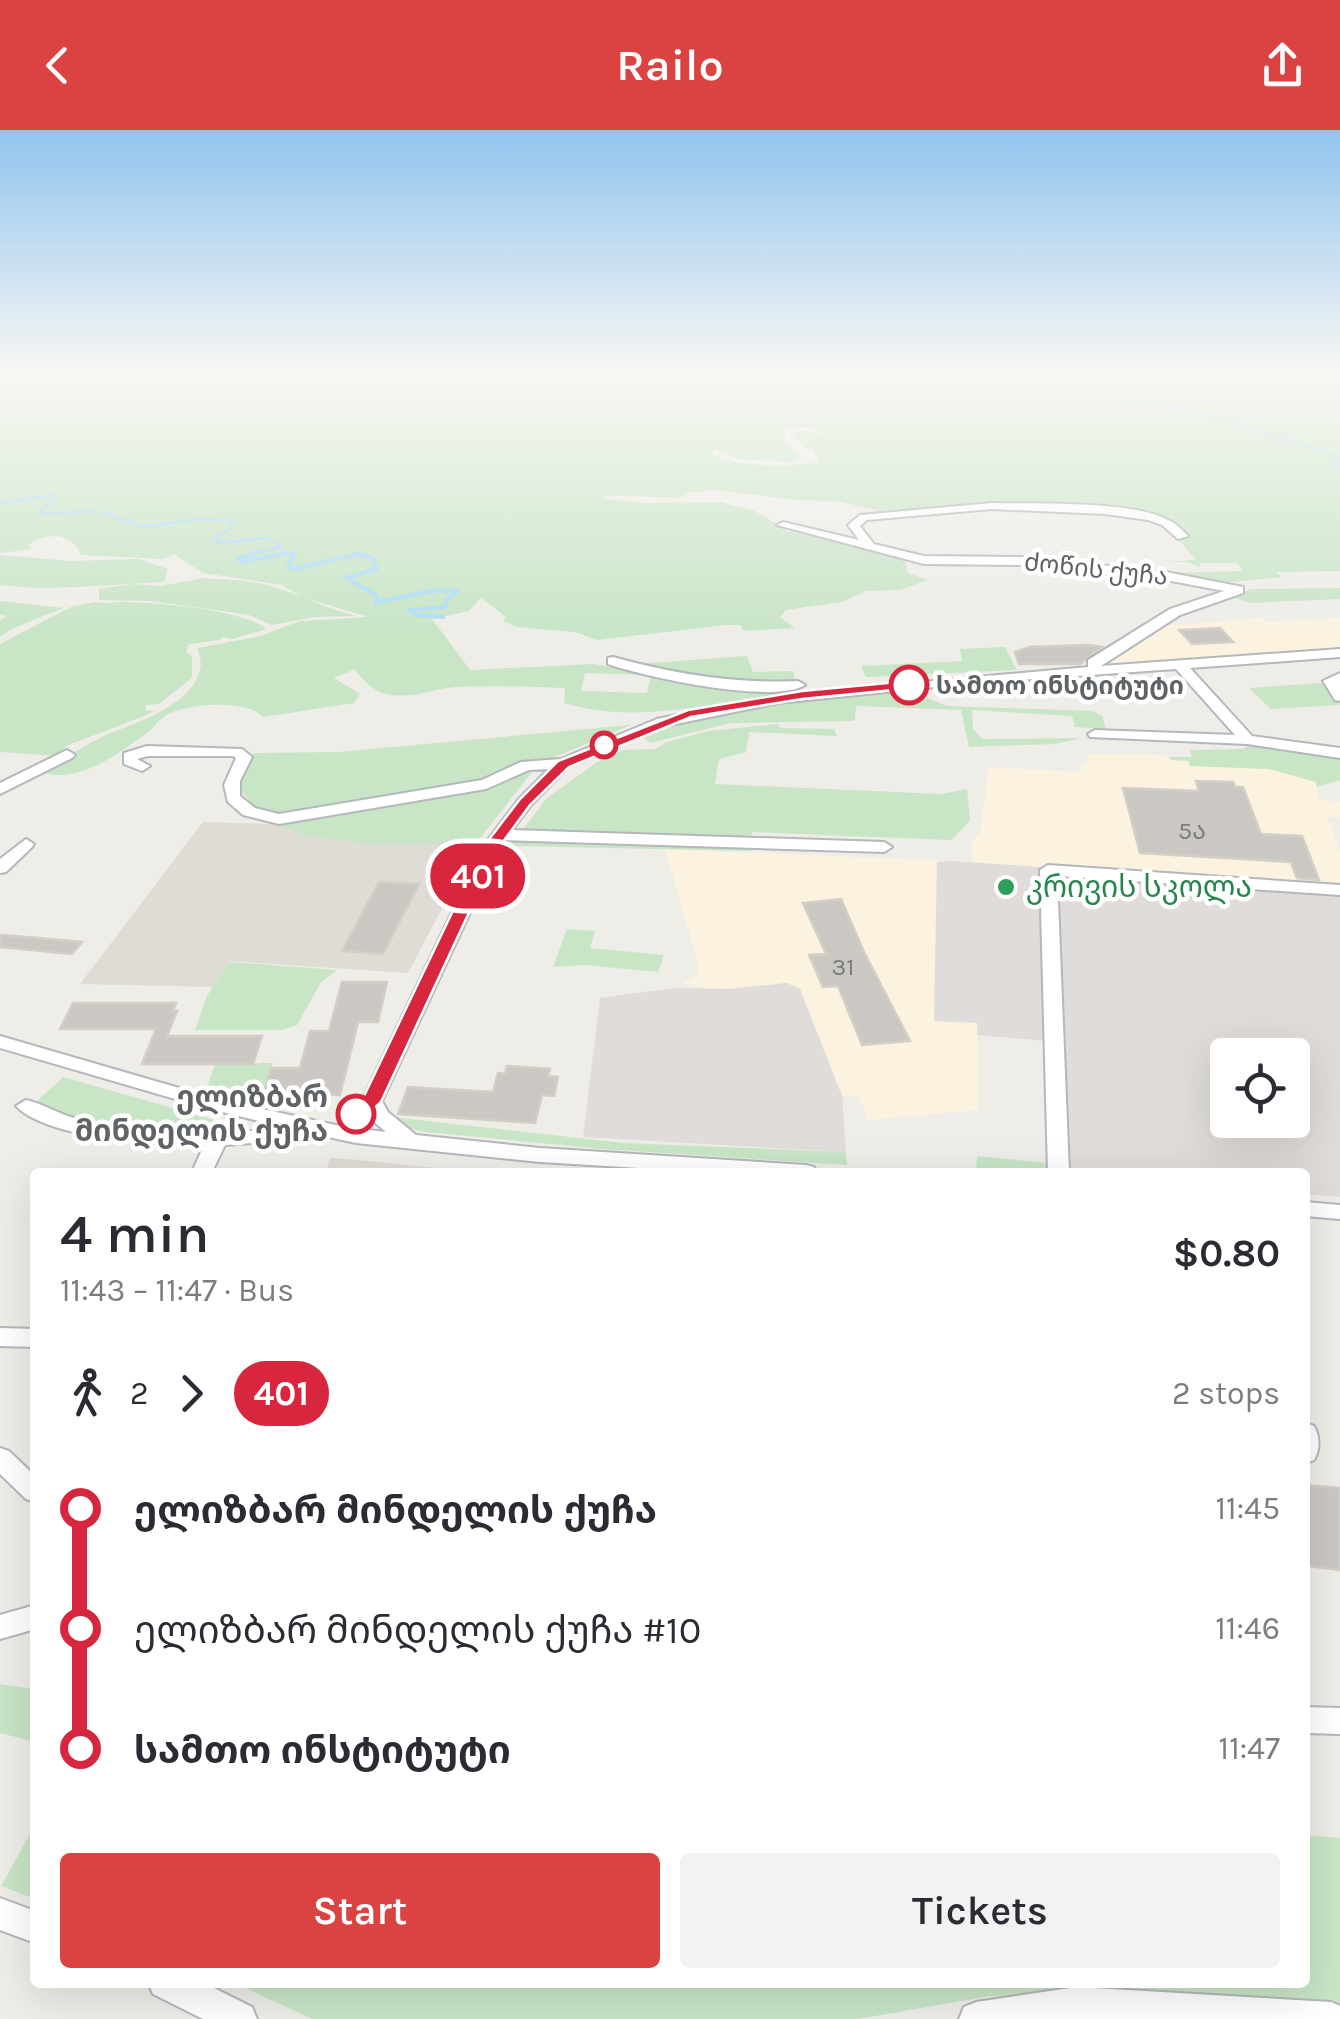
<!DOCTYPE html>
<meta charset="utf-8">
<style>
:root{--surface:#fff;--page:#f2f2f3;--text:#2b2b33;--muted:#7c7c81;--accent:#db4342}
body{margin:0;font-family:Karla,"Noto Sans Georgian",sans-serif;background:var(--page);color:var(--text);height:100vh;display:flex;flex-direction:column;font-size:38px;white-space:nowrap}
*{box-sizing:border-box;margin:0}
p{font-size:32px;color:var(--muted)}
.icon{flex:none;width:55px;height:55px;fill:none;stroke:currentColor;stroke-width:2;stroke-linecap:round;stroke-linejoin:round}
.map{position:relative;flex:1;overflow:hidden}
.details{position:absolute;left:30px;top:1038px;width:1280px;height:820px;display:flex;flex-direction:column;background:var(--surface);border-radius:10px;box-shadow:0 10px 40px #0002}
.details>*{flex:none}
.badge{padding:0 20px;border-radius:32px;font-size:35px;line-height:65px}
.tools{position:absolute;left:1210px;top:908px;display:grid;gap:20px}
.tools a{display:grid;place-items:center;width:100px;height:100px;border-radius:10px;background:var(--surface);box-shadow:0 10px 40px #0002;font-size:50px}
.map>.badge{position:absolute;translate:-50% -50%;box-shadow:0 0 0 5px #fff}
.legs{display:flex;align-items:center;gap:15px;height:110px;padding:0 30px;font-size:32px}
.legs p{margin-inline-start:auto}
.head{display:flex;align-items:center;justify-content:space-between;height:170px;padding:0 30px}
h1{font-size:55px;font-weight:600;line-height:75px}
.button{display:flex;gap:20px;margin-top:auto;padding:20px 30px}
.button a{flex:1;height:115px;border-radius:10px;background:var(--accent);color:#fff;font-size:40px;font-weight:600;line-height:115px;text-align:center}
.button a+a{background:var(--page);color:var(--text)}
ul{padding:0 30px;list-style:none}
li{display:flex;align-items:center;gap:35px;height:120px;font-size:38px}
li i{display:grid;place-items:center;width:15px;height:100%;margin:0 12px;background:currentColor}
li i::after{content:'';width:25px;height:25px;margin:-12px;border:8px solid;border-radius:50%;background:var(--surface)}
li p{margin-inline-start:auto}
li:first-child i{background:linear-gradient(#0000 50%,currentColor 0)}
li:last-child i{background:linear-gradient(currentColor 50%,#0000 0)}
header{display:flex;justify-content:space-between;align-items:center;height:130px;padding:0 30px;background:var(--accent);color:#fff;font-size:45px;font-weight:600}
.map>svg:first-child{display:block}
.commercial{fill:#fbf3e0}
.industrial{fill:#dfdcd9;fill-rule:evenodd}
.education{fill:#dfdcd6}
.green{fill:#c8e5c6;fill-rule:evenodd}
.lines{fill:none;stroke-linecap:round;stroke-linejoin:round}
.stream-far1{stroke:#afddf8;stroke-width:2.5}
.stream{stroke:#afddf8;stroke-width:4}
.building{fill:#cbc8c4;stroke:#d4cfc6;stroke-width:2.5}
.minor-casing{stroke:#b4b7bb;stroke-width:4}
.minor{fill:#fff;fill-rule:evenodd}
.line-1{fill:#d7263d;stroke:#fff;stroke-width:2.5}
.stop-1-dot{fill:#fff;stroke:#d7263d;stroke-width:5}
.leisure-dot{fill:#2e9e5b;stroke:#fff;stroke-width:4}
.labels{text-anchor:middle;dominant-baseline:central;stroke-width:9;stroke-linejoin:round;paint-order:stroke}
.far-street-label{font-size:25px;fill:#5f6366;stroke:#fff}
.far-stop-label{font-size:25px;font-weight:bold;fill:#5f6366;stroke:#fff;text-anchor:start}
.number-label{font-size:25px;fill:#7a7c7e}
.leisure-label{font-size:30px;fill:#27864d;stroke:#fff;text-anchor:start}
.stop-label{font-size:30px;font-weight:bold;fill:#5f6366;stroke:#fff;text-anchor:end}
</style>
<header><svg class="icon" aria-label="back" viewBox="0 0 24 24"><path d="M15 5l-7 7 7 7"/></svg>Railo<svg class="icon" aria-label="share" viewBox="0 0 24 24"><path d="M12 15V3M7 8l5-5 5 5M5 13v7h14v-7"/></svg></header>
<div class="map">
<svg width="1340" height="1889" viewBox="0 0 1340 1889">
<rect width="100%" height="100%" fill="#efede7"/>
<path class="commercial" d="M1262,488L1266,492L1340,488V519L1109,535L1105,529L1161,496Z
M1089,624L1164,625L1172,630L1188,631L1190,636L1269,639L1316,652L1319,669L1340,672V687H1327L1340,721V757L972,732V712L981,700L988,637L1081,642V635H1086Z
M665,719L950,731L937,733L934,890L978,893V980L868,990L859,966H842L800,860L706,859L682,852L696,846L699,837Z"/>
<path class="industrial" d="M950,731L1340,757V1067L1305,1064V1042H1064L1059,912L977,905V893L934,891L937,732ZM1228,925H1292V990H1228Z
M787,853L800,859L842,966L846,1022L583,1007L600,868L675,858L727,859Z"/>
<path class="education" d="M203,692L275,694L486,695L408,843L229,831L213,857L80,854Z
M330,1028L359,1030L475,1042H326Z"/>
<path class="green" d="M0,240H1340V441L1276,442L1282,447L1221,453L1163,443L1243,441L1237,433H1201L1200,437L1187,432H1162L1196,430L1177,408L1186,406L1153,386L975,374L885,382L836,371L794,370L715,360L687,363L680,368L602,365L604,369L645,373L720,372L755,381L788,401L897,427L905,430L908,443L928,450L900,460L866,461L842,472L786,480L780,487L795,498L743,501L741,495H726L597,510L575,502L516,497L503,491L506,487L481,468L469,481L432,489L470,540L594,534L677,549L799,561C723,571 639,596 564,573L565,558C528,557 492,555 455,557C433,559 415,568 393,565C377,564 363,552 355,539L334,548L360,564L354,573L263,587C247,569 185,573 165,586C158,590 154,597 148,602C120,623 78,655 40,642C61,632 89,612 108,604C138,592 192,575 200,540C202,533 199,525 198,518L261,506L300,491L368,487L302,467L282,455L203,443L174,424L163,429L81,425C72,402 47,402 28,415L33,419L0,423ZM804,297L832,306L800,300L790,304L806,319H812L819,332C794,337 732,338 711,323L715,319L739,329L793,332L799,326L786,312L784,300ZM585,543L650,545L651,546L647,563L581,561Z
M0,425L71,431L139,429L168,439L164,452C109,454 56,462 0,455Z
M204,448C227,450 255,450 277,458C303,466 326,478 356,486L315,487L272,495L249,485L222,481L150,471L99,470V459L133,454L161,456Z
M1340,458V469L1250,473L1233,467L1251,459Z
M0,471L64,478C49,484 9,498 0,507V490L7,486L0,485Z
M96,472C107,475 115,471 127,472C158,473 246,480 266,499L233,509L222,507L220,510L189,514L186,522L192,526V548L159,574L146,575L145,580L154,581L149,584L66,616L59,626L0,622V514L73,476Z
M1005,517L1017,540L866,547L861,536L962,531L960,519Z
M747,526L753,542L793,541L796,554L678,547L635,534Z
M1320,553L1327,555L1340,575L1271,579L1249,558Z
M902,561L909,565L913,562L947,576L1093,581L1102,586L1106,599L1075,597L1072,586L972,580L973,599L982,609L1081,608L1054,614L969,617L961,580L856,576L855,590L849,591L731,593L650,613L643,607C727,576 814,568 902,561Z
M777,594L781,598L834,599L837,606L749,602L746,622L719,629L715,654L941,664L967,659L970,690L952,710L752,702L751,721L510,716L547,668L596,633L623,620L655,619L667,612L708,601Z
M631,595L548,630L517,634L475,653L291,686L256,678L238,658L254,623L338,622Z
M1249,615L1299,617L1340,626V650L1317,657L1316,652L1269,639L1190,636L1188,631L1171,630L1170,627H1192L1190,620L1243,619Z
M536,637L477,712L376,715L301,704L275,694L490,657Z
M567,799L595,801L590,818L664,825L658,842L584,835L553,837Z
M229,832L337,840L321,852L297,895L282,900H195L207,866Z
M264,933H273L261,972L207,958L215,935Z
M63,947L264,1004C188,1010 106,1001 35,973Z
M392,987L624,1013L846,1022L847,1035L604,1019L424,1002L405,997Z
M977,1026L1047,1033V1042H976Z
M0,1554L35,1559V1612L0,1603Z
M35,1695V1769L1,1756Z
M1305,1705L1340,1708V1880L1077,1864L990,1866L858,1889H312L235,1853L1305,1852Z"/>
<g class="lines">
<path class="stream-far1" d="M997,240L1082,263L1209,285L1334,325L1340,328L1332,332L1340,336
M0,373L53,365L56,370L39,381L43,384L96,381
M102,382L143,397L198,389L231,391L232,397L215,409L218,413L267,408L281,417L251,424
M283,424H290"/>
<path class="stream" d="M262,421L237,429L242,432L287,423L295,425L288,436L295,439L358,424L372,427L377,439L346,448L376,465V473L430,461H458L448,468L445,477L409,480L417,485L443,487"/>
</g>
<path class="building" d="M1220,498L1233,512L1192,514L1179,500Z
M1088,515L1102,517L1080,534H1019L1015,522L1030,517Z
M1196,651L1233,652L1235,657H1243L1261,704L1302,706L1319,750L1297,748L1291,732L1140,723L1123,658L1199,661Z
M379,752L419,754L383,824L342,821Z
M841,769L864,822L910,911L862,915L838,856L823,857L809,825L826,824L803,773Z
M0,805L39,808L82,812L72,824L0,817Z
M342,852H387L378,892H358L340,965L264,963L271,938H300L310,901H329Z
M73,873H176L173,881H177L167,906H262L253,934H142L156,899H60Z
M507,936L550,939L548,946L558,947L554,966L542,965L535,993L398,984L408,957L493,962L498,943L505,944Z
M1305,1355L1340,1358V1440L1307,1436Z"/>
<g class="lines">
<defs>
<path id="minor" d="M992,373C1035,374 1135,370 1170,391C1177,394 1183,401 1188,406L1178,409L1162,395L1148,390L1105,384L992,379L867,390L860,396L874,414L924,426L1022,427L1166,442L1243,457V463L1180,485L1101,536L1340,519V527L1190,538L1252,606L1340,618V628L1247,614L1090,607L1088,604L1095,600L1235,605L1176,539L964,554L778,573L666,596L568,637L531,675L512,700L884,712L892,717L884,722L504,710L382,971L388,982L416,1005L540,1018L806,1035L814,1037L816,1042H706L540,1032L356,1013L310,1003L281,1011L225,1015L212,1042H192L204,1015C158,1015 48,1009 16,976L26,970C44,974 60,985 78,989C141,1007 219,1007 283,997L206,978L0,918V906L217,969L349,998L484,715L519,669L549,639L529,640L486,659L279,694L243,685L228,672L224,655L236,628L233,626H148L137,629L150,636L142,641L124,634V623L147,616L242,619L252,627L240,651V666L255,678L279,684L482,650L521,632L561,629L657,589L778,565L1088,537V530L1170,479L1224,461L1166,450L1022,435L924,434L777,395L783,392L859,410L848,395L860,385ZM373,991L386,1002L369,1000Z
M613,527C674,544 734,554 798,551L805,555C773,575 645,547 608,534V528Z
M1340,543V571L1335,570L1323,551Z
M67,620L75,625L72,628L0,664V653Z
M26,709L34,714L32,717L6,742L0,743V729Z
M1048,735L1340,755V765L1057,746L1069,1042H1048L1040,740Z
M1305,1072L1340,1075V1089L1305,1086Z
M0,1198L35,1199V1217L0,1216Z
M1305,1293L1314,1296C1320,1306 1320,1320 1314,1330L1305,1333Z
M0,1318L9,1321L35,1346V1372L26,1369L0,1344Z
M35,1475V1499L0,1509V1485Z
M1305,1577L1340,1578V1604L1305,1603Z
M0,1768L35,1781V1813L0,1800Z
M148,1852H202L252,1877L257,1889H203L153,1864Z
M1077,1857L1331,1872L1340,1876V1889H959L964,1877L976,1872Z"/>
</defs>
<use href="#minor" class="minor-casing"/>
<use href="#minor" class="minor"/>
</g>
<linearGradient id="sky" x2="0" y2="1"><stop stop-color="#91c4ee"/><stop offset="0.48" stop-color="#f8f7f4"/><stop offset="1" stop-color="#f8f7f4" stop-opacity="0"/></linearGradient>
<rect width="1340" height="504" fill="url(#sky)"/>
<path class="line-1" d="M909,551L916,555L914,558L802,569L691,587L569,637L530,675L500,716L381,972L363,989H349L346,984L363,968L484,716L520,669L558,631L688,580L802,561Z"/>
<g class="stop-1-dot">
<circle cx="909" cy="555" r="18"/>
<circle cx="604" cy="615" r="12"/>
<circle cx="356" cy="984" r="18"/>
</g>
<circle class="leisure-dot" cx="1006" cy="757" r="10"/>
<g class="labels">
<g class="far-street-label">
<text transform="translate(1096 439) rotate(6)">ძოწის ქუჩა</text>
</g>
<g class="far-stop-label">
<text x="936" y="555">სამთო ინსტიტუტი</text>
</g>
<g class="number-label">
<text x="1192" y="700">5ა</text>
<text x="843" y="836">31</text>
</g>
<g class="leisure-label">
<text x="1026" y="757">კრივის სკოლა</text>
</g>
<g class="stop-label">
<text x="328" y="967">ელიზბარ<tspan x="328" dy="34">მინდელის ქუჩა</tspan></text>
</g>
</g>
</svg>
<div class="tools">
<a><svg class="icon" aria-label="locate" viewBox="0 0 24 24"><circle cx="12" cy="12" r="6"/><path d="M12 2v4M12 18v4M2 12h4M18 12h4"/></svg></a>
</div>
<b class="badge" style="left:478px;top:746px;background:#d7263d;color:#fff">401</b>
<section class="details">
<div class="head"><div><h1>4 min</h1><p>11:43 – 11:47 · Bus</p></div><b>$0.80</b></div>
<div class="legs"><svg class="icon" aria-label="walk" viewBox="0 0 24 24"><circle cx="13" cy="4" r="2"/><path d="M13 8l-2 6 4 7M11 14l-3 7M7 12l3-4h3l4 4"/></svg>2<svg class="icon" aria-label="forward" viewBox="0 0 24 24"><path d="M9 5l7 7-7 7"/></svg><b class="badge" style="background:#d7263d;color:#fff">401</b><p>2 stops</p></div>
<ul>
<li><i style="color:#d7263d"></i><b>ელიზბარ მინდელის ქუჩა</b><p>11:45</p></li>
<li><i style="color:#d7263d"></i><span>ელიზბარ მინდელის ქუჩა #10</span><p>11:46</p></li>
<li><i style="color:#d7263d"></i><b>სამთო ინსტიტუტი</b><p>11:47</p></li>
</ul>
<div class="button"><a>Start</a><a>Tickets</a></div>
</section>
</div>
